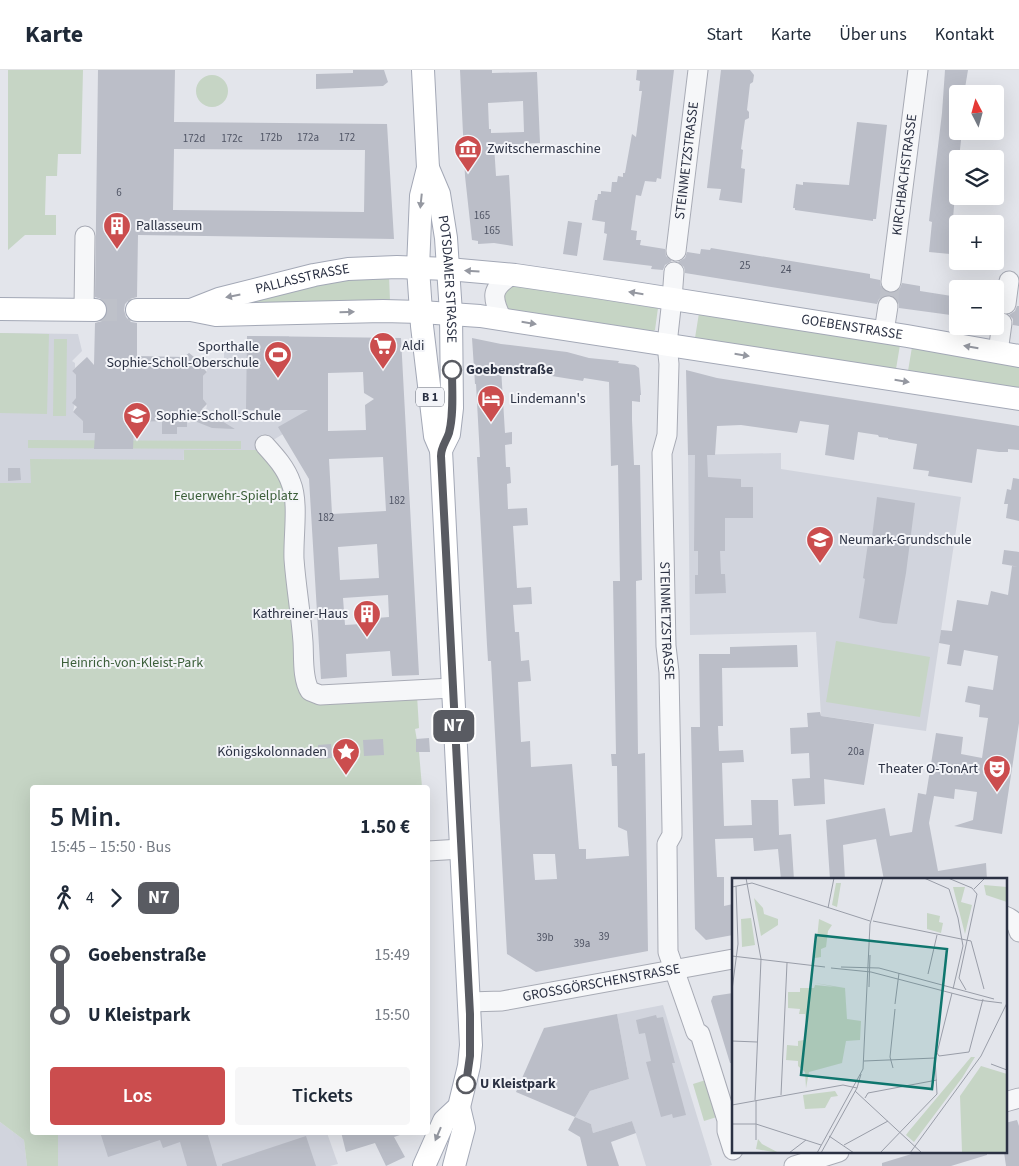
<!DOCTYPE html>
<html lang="de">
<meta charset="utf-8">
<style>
:root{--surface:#fff;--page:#f6f6f7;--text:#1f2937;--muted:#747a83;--line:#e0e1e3;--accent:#cb4d4e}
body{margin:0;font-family:"Source Sans 3",sans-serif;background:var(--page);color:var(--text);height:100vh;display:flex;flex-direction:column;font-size:19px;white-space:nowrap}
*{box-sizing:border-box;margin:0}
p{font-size:16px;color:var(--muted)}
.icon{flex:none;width:28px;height:28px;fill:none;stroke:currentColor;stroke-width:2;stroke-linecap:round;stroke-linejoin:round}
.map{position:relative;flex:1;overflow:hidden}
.panel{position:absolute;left:30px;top:715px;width:400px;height:350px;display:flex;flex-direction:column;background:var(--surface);border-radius:5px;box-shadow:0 5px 20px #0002}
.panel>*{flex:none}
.badge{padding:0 10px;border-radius:8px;font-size:18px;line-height:32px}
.needle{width:32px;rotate:354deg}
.controls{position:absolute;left:949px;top:15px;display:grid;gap:10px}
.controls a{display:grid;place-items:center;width:55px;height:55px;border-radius:5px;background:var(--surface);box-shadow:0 5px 20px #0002;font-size:25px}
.map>.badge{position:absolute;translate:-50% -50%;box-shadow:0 0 0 2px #fff}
.legs{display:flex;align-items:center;gap:8px;height:55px;padding:0 20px;font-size:16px}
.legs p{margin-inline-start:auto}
.overview{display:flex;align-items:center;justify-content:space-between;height:85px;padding:0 20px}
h1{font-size:28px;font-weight:600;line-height:38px}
.primary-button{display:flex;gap:10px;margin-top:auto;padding:10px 20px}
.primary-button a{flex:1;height:58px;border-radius:5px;background:var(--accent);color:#fff;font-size:20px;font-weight:600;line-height:58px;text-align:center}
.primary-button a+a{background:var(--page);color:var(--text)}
ul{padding:0 20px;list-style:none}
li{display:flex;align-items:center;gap:18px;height:60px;font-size:19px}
li i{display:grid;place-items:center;width:8px;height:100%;margin:0 6px;background:currentColor}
li i::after{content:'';width:12px;height:12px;margin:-6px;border:4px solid;border-radius:50%;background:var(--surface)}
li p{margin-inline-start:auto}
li:first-child i{background:linear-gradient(#0000 50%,currentColor 0)}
li:last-child i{background:linear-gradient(currentColor 50%,#0000 0)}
header{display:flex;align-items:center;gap:30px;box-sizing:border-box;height:70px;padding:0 25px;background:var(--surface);border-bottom:1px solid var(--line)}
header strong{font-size:24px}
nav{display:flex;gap:28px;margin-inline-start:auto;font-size:18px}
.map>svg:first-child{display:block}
.built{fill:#d1d4dd}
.green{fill:#c6d5c5}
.building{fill:#bbbec8;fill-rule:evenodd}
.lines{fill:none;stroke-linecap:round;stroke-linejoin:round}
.minor-tunnel{stroke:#bec1c9;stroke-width:19;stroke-dasharray:19 9;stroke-linecap:butt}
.major-tunnel{stroke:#bec1c9;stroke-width:22;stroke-dasharray:22 11;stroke-linecap:butt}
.minor-casing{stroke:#a8abb5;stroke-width:21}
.major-casing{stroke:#a3a8b6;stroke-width:24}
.minor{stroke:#f6f7f9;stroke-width:19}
.major{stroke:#fff;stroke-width:22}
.oneway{fill:#9598a1}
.line-1-casing{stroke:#fff;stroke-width:11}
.line-1{stroke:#595b62;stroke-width:8}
.stop-1-dot{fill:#fff;stroke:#595b62;stroke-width:2.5}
.labels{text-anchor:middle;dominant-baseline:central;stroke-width:4;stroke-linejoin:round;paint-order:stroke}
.number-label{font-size:11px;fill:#4f5464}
.shield{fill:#f3f4f8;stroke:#676c79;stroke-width:1}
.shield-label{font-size:12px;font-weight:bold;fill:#2b3143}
.poi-label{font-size:14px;fill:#2b3143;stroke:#f3f4f8;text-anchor:start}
.street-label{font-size:14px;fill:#2b3143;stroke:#f3f4f8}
.stop-label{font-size:14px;font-weight:bold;fill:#2b3143;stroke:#f3f4f8;text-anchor:start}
.park-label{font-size:14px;fill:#3b5e39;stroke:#f3f4f8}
.inset-road{fill:none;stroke:#999da8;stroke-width:1}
.view{fill:#0f766e;fill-opacity:0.15;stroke:#0f766e;stroke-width:2.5}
.inset-edge{fill:none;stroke:#2b3143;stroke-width:2.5}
</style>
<header>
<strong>Karte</strong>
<nav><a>Start</a><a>Karte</a><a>Über uns</a><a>Kontakt</a></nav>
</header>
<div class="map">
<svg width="1019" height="1096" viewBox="0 0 1019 1096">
<rect width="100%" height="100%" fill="#e3e5eb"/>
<path class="built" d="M0,263L78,264L82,281L72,291L75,293V298L72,301L76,305V328L73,342L82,350L154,351L157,348H184L188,353L195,351L206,341L207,334L203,329V306L207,302L206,293H224V275H247V266H289L288,279H301L309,348L257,380H184L182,469L0,467Z
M781,383V399L961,427L926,661L821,646L816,562L690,565L688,385Z
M663,935L712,1095L709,1096H646L632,1051L593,1063L591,1054L575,1047L590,1021L629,1009L617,944Z
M0,1052L24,1070L27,1096H0Z
M66,1062L327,1063L338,1094L330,1096H58V1065Z"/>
<path class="green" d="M8,0H83L81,84H58L57,106H46L45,145H56V165H25L8,180Z
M196 21a16 16 0 1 1 32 0a16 16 0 1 1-32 0Z
M389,206L390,231L237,235L336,211Z
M509,215L658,238L655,260L653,261L509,239L505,238L501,221Z
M699,243L900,275L896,299L695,268Z
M0,263L49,264L47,344L0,343Z
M54,269H67L66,346H53Z
M912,277L1019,296V319L908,301Z
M28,370L241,371V379L28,378Z
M184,380H257L266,382L287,415L301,616L417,625L419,658L415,659L419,682L422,717L32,718V1062L66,1063L58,1065V1096H27L24,1070L0,1052V413H31L30,389L184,390Z
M836,571L930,587L920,647L826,632Z
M709,1009L720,1046L704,1051L693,1014Z"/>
<path class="building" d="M98,0H175L174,52L387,54L394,169L138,165L137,227L130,229L125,234L124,240L126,247L131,252L137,253V286L184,287L189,283L203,294L200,295L207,302L203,306V329L207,334L202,339L235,359L212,358L187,348V357H177V364H162V351L136,352V357H134L133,379H94L95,363H83V351L73,342L77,337L72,333L76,328V305L72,301L87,287L94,295L95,253L102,251L106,247L108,241L106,233L101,229L95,227ZM174,79L365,80L364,142L173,140Z
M353,0H384L388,12L383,16L316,19V4L353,3Z
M460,0H492V3L537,2L540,73L494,75L496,106L509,105L513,176L494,173L478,174V171L472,170L465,106ZM523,31L524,62L491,63V59H489L488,33Z
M637,0H674L661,109L657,108L656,112L645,111L641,126L636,125L631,160L637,161L636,170H641L640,175L665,179L666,186L672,191L665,195L663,200L651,199L652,196L603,190L607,164L604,163L605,152L592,150L595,130H597L598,124H601V121L611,122L612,112H617L618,106L623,107V103H625L632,64L636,67L642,21H639L640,11L636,10Z
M721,0H750L754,5L753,12L750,14L747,40L749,42V48L745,50L741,79L743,80L741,98L745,99L742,133L719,130L721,119L707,118Z
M945,0H968L964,24H958V61H962L959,89H958L950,184L929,182L932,152L929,151L942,43Z
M857,52L887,55L876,149H873V151L795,140V138H793L796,114L803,115V112L849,115Z
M568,151L582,153L577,186L563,184Z
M711,178L870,204V208L880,210L881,217L884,221L889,223L896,222L900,218L902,213L920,216V221L958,227V246L899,238L898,231L895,228L890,225L883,226L879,229L877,234L685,203L684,197L678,192L685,188L687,182L700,184L701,179L710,180Z
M1017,236H1019V256L1013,255V249L1009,245L1015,241Z
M247,266L401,268L419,605L392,606L390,581L346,584L347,607L321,609L309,409L278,357L308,340H246ZM363,302L364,323L374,329L365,335L366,360L328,361V303ZM383,387L386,441L332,444L329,389ZM377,474L379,508L340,510L338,477ZM388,525L389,547L377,548V553L345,555L343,528Z
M472,268L501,274L567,282L589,288L619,291L618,293L635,295L639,298L641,325H640V332L632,331V350L634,395H640L642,510L636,511L638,684L645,683L648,881L536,902L507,884L491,591H488L487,575L477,387H480L476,314H475ZM501,298L583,311L584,308L609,312L611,396L618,395L620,511H613L616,684H611L612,696H617L618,757L627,761L629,786L586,789V779H579L572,694L531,697L530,671L521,672L518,612L531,611L529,590L521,591L519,562H515L513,535L532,534L531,517L517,518L513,456L528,455L527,438L508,439L507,414L511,413L510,397H506L505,375L512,374V362L505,363ZM533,784H555L557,809L535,810Z
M686,300L717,308L1019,356V380L1008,379V382H999L977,379L972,413L928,406L929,401L913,399L917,374L888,369V368L879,367L878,365L858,362L854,390L825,385L829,355L800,351L797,363L741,355L717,356L715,385H707L708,407L741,409V417H753V448H725V481H720L721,504H725L726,523L695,524V505H698V481H694L695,385H688Z
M8,398H20L21,410L8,411Z
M1013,408L1019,409V451L1006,448L1008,434H1004L1007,419L1011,420Z
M877,427L915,433L906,503L897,554L883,553L859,548L865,509L863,508L869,466L872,467Z
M1004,480L1019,482V497L1002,494Z
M1012,496L1019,497V653L1002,764L954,756L973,750L977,722L955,719L954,729L934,726L929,753L938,801L986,793L987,810H884L876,769L843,775L845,810H830L826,750L885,738L890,766L912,762L918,723L928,725H926L936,663L963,667L961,684L982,688L988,648L979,647L980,635L965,632L968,616L993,620L998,586L964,580L961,596L947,594L950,575L939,573L941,560L952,561L957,530L988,535L991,521L1008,525Z
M797,575L798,597L722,598L723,656H718L719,681L743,680L744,692L722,693L724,756L752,755L751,730H778L779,765L791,764L794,810H781L778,779L754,781L753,768L715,769L717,807H724V836L733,834V865L706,870L695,859L691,657H700L699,584H730V577Z
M820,642L821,646L874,654L864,715L824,709L825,734L794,736L792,709L810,708L809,683L791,684L790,658L808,657L807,643Z
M429,668L430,682H416V669Z
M383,669L384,685L364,686L363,670Z
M331,674L332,688L319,689L318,675Z
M733,923V993H730L711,931L713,926Z
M617,944L629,1009L590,1021L575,1047L516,1022L544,958Z
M656,945L657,948L663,947L675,993H672L686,1045L673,1048L672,1044L661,1047L646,992L651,991L645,963L639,964L636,950Z
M575,1047L591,1054L593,1063L632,1051L636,1063L611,1072L619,1096H587L580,1067L568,1060Z
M1017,1050L1019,1056V1096H1006L1004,1082L1005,1053Z
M100,1062H207L217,1096H187L180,1072L163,1078L160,1070L108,1087Z
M341,1062H399L400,1065L394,1067L405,1087L386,1096L375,1073L346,1082Z
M306,1066L316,1096H222V1094Z
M918,1082H987V1085L951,1096H882V1093Z"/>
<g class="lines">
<path class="minor-tunnel" d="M888,236L891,212"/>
<path class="major-tunnel" d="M95,240H137"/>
<defs>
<g id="minor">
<path id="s1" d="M676,181L698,0"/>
<path id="s2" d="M674,202L672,229L667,274L669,294L667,365L662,383L666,576L669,602L672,758V765L667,774L668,882L696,962L700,964L727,1050V1061L733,1080"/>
<path id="s3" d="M891,212L918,0"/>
<path d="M1006,234L1009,211"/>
<path d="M84,240L85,166"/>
<path d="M502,249C491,227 491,218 512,205"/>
<path d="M884,262L888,236"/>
<path d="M998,282L1002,253"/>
<path d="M265,375C275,386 286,398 291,413C299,432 293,467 294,489C296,517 301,544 303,572C304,587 302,609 310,621L320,625L452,618"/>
<path d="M428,781L461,779"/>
<path d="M1005,846C1013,849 1017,853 1019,862"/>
<path id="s4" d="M469,932L502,931L733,889"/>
<path d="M1005,1032L1019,1028"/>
<path d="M794,1096L839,1082"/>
</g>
<g id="major">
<path d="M423,0L428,98L421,126L418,198L422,256L435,366L441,380L471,975L469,996L459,1037L444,1051L424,1096"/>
<path id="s5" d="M428,98L439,124L446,168L451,243L452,338L449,364L441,380"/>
<path d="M0,239L95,240"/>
<path d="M137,240H191L216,245L383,241L421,242L480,246L1019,329"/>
<path id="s6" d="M191,240L219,229L314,205L348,199L397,197L448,199L515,205L590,216L907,266L1019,286"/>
<path d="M454,1096L464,1058L459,1037"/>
</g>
</defs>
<use href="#minor" class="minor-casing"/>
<use href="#major" class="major-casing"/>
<use href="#minor" class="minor"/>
<use href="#major" class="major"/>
</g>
<defs><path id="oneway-solid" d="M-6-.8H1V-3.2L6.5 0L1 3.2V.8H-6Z" transform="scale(1.25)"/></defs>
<g class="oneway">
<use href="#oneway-solid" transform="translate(421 131) rotate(96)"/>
<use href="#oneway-solid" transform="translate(472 201) rotate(-176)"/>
<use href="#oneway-solid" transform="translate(636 223) rotate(-171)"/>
<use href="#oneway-solid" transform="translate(233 226) rotate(169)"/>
<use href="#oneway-solid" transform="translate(347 242) rotate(-2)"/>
<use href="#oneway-solid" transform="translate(529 253) rotate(9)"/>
<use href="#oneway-solid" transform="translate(971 277) rotate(-170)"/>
<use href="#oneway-solid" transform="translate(742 285) rotate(9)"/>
<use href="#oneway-solid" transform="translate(902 311) rotate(9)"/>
<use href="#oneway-solid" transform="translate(438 1064) rotate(113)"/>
</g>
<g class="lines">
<defs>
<path id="line-1" d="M452,300C452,320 454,344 449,363C446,372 441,377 441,386L470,944V986L466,1014"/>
</defs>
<use href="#line-1" class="line-1-casing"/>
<use href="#line-1" class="line-1"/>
</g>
<defs>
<symbol id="museum-pin" viewBox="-11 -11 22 30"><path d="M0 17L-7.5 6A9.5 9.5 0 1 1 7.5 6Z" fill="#cb4d4e" stroke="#f3f4f8"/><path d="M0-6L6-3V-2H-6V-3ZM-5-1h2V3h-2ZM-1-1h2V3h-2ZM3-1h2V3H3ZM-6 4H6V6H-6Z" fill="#fff"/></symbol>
<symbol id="building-pin" viewBox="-11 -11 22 30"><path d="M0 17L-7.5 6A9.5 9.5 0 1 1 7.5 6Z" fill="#cb4d4e" stroke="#f3f4f8"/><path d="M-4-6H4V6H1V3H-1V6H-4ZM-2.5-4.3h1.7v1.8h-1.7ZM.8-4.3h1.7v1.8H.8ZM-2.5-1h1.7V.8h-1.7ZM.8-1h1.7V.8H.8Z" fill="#fff"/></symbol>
<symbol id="supermarket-pin" viewBox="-11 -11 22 30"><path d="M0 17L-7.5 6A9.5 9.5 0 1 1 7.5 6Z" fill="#cb4d4e" stroke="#f3f4f8"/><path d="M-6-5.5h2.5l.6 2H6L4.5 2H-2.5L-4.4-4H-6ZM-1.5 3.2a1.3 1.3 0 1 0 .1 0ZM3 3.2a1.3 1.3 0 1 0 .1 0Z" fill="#fff"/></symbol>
<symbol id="stadium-pin" viewBox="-11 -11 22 30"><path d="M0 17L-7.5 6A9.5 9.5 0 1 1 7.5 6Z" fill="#cb4d4e" stroke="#f3f4f8"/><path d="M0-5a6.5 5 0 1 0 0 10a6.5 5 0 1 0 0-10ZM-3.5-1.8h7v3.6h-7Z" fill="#fff"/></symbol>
<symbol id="hotel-pin" viewBox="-11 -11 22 30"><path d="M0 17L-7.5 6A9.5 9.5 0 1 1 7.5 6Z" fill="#cb4d4e" stroke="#f3f4f8"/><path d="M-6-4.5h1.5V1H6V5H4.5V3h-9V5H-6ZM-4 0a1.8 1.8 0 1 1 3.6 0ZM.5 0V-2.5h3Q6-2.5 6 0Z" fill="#fff"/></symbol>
<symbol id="school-pin" viewBox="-11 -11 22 30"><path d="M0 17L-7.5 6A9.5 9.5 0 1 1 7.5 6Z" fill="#cb4d4e" stroke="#f3f4f8"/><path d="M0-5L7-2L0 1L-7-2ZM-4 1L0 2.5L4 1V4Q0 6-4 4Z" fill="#fff"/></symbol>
<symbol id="sight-pin" viewBox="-11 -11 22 30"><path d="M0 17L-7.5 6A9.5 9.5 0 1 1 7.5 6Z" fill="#cb4d4e" stroke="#f3f4f8"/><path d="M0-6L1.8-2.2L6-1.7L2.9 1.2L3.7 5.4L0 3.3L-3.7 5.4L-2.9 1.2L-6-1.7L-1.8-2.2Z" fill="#fff"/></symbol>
<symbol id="theatre-pin" viewBox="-11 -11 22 30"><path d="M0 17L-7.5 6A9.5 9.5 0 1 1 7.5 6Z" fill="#cb4d4e" stroke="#f3f4f8"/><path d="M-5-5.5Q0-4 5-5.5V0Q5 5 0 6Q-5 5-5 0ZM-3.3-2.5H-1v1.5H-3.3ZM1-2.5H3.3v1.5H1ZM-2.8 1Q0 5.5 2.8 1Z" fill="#fff"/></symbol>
</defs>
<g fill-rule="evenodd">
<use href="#museum-pin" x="452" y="63" width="32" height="43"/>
<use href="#building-pin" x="101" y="140" width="32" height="43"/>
<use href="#supermarket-pin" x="367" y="260" width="32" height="43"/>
<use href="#stadium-pin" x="262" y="269" width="32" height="43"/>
<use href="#hotel-pin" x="475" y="313" width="32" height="43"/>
<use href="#school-pin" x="121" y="330" width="32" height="43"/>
<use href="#school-pin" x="804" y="454" width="32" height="43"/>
<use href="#building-pin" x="351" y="528" width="32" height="43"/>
<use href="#sight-pin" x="330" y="666" width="32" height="43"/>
<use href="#theatre-pin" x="981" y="683" width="32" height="43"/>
</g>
<g class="stop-1-dot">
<circle cx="452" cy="300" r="9"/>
<circle cx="466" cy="1014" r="9"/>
</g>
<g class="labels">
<g class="number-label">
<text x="271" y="67">172b</text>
<text x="308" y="67">172a</text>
<text x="347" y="67">172</text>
<text x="194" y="68">172d</text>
<text x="232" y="68">172c</text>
<text x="119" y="122">6</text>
<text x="482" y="145">165</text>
<text x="492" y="160">165</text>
<text x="745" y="195">25</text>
<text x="786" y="199">24</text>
<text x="397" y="430">182</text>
<text x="326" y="447">182</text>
<text x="856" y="681">20a</text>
<text x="604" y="866">39</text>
<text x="545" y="867">39b</text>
<text x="582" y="873">39a</text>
</g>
<rect class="shield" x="416" y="317.5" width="28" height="19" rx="4"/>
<g class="shield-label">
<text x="430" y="327">B 1</text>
</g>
<g class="poi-label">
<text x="487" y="79">Zwitschermaschine</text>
<text x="136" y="156">Pallasseum</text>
<text x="402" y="276">Aldi</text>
<text x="259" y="277" text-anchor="end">Sporthalle<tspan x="259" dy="16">Sophie-Scholl-Oberschule</tspan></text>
<text x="510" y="329">Lindemann's</text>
<text x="156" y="346">Sophie-Scholl-Schule</text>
<text x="839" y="470">Neumark-Grundschule</text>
<text x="348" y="544" text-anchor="end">Kathreiner-Haus</text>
<text x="327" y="682" text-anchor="end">Königskolonnaden</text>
<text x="978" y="699" text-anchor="end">Theater O-TonArt</text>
</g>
<g class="street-label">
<text stroke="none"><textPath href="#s1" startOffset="91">STEINMETZSTRASSE</textPath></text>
<text stroke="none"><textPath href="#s3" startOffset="108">KIRCHBACHSTRASSE</textPath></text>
<text stroke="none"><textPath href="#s5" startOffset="114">POTSDAMER STRASSE</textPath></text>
<text stroke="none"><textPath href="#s6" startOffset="116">PALLASSTRASSE</textPath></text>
<text stroke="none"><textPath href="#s6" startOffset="671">GOEBENSTRASSE</textPath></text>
<text stroke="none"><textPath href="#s2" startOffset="350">STEINMETZSTRASSE</textPath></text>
<text stroke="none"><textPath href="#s4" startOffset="134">GROSSGÖRSCHENSTRASSE</textPath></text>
</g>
<g class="stop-label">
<text x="466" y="300">Goebenstraße</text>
<text x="480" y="1014">U Kleistpark</text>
</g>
<g class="park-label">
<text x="236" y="426">Feuerwehr-Spielplatz</text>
<text x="132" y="593">Heinrich-von-Kleist-Park</text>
</g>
</g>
<g transform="translate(732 808)">
<rect width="275" height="275" fill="#e3e5eb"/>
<path d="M104,5H109L105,29L100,27ZM252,7L275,9V24L254,17ZM221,9H233L229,24L240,27L233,56ZM22,20L31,30L32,36L46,41V47L29,58ZM195,35L208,38L207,44L211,45L209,55L195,51ZM19,40L23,67L10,69L9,41ZM87,41L100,47L96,53L94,69L89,71V79L83,80ZM83,105L113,110L115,141L129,143L128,162L114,163L110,185L77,194L74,210L73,194L66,188V183L54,182L55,167L66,168V163L72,162L74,146L73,136H67L68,131L56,130V114H68V110H82L83,107L103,109ZM239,179H243L230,200L182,264L174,257L177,253ZM249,188L275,196V274H230L228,218ZM103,213L106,218L99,219L93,230L73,231L71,217ZM26,261L30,266L47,275L24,271Z" fill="#c6d5c5"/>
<path class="inset-road" d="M14,0L29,81L23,222M192,0L217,11L226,40L231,68L221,111M216,0L240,10L245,16L227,100L234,112M0,9L20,5L138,43M242,11L253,0M96,30L102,0M141,43L239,63L252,111M0,78L93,89M109,89L147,90L262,121M99,90L139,94L246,122L270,125M196,96L205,57M137,109L138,77M0,112L6,66L4,8M220,115L205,175L207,178L237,174L251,121M163,126L167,95M0,163L25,164M132,183L203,180L205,216L148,275M259,186L275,192M161,190L158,179L163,131M123,213L190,275M49,217L55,85M133,220L136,215L205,202M24,222V262M0,227L111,207L125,210M0,246H24L89,267M97,258L122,275M112,267L156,243M57,275L74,262M85,275L131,191L138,46L151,0M89,275L125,210L129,196M178,275L249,178L275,125"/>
<path class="view" d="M84,57L215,71L200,211L69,197Z"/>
<rect width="275" height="275" class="inset-edge"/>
</g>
</svg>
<div class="controls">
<a><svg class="needle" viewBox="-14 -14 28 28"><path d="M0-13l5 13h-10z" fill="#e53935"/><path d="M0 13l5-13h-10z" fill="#747a83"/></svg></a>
<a><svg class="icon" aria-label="layers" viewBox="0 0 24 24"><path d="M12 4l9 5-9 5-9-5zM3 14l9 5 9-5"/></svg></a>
<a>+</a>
<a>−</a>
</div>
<b class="badge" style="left:454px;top:656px;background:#595b62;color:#fff">N7</b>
<section class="panel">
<div class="overview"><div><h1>5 Min.</h1><p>15:45 – 15:50 · Bus</p></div><b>1.50 €</b></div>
<div class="legs"><svg class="icon" aria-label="walk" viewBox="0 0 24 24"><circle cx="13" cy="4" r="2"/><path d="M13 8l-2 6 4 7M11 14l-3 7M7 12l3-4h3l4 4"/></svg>4<svg class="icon" aria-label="forward" viewBox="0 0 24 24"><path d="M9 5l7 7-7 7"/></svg><b class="badge" style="background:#595b62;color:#fff">N7</b></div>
<ul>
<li><i style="color:#595b62"></i><b>Goebenstraße</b><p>15:49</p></li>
<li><i style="color:#595b62"></i><b>U Kleistpark</b><p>15:50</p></li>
</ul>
<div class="primary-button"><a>Los</a><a>Tickets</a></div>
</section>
</div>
